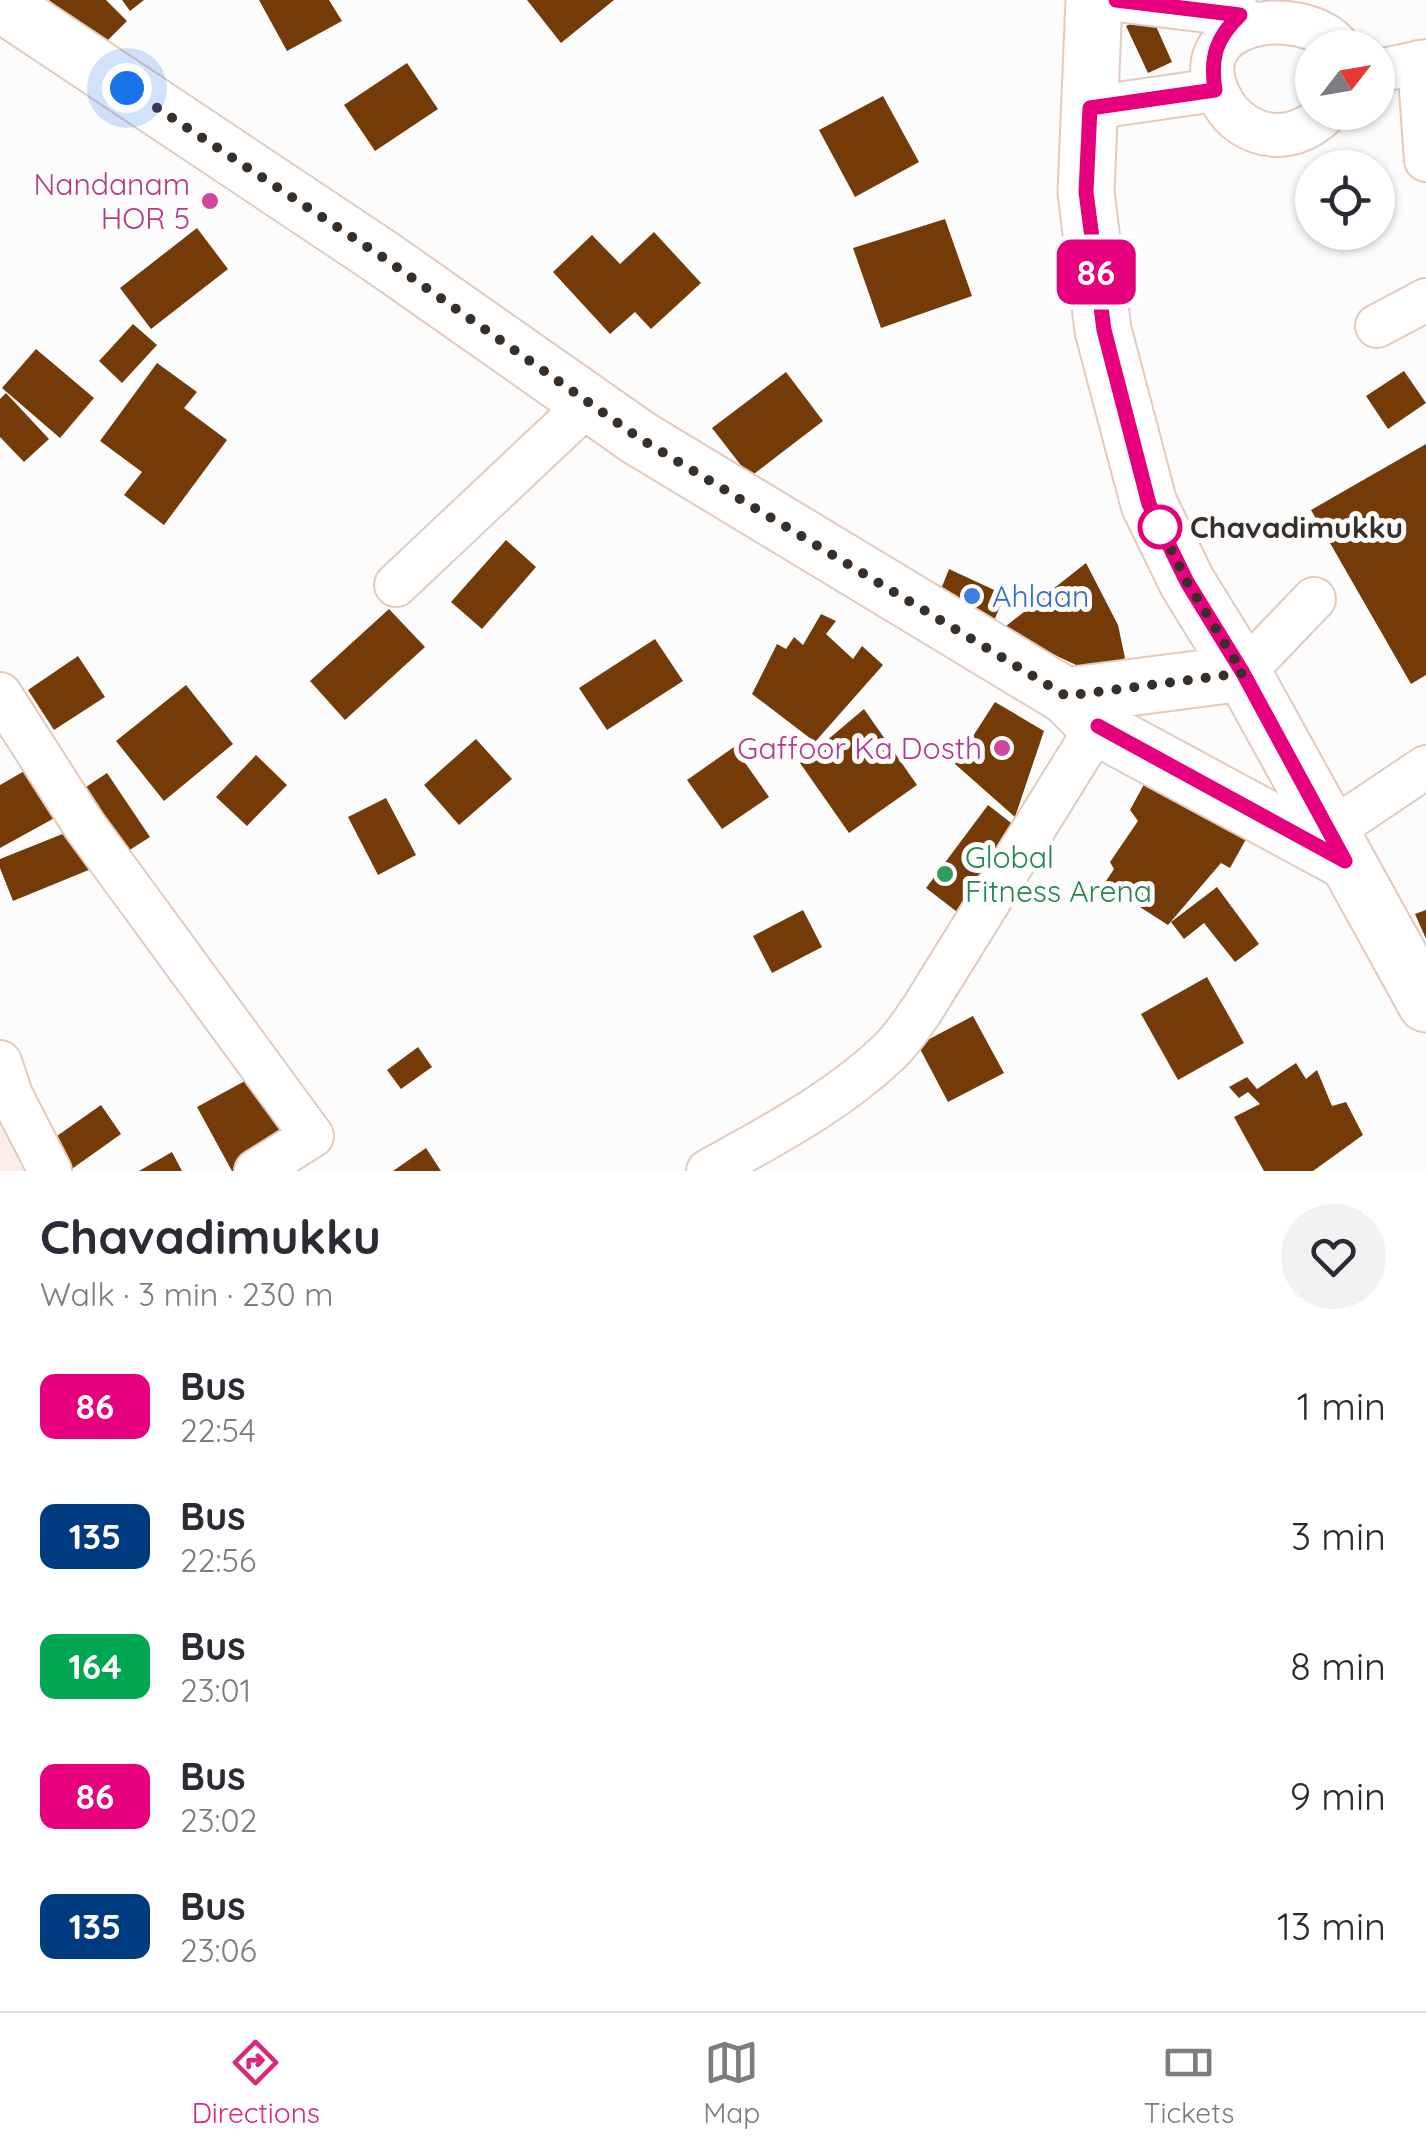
<!DOCTYPE html>
<meta charset="utf-8">
<style>
:root{--surface:#fff;--page:#f2f2f3;--text:#2b2b33;--muted:#7c7c81;--line:#e1e1e2;--accent:#db2777}
body{margin:0;font-family:Quicksand,sans-serif;background:var(--page);color:var(--text);height:100vh;display:flex;flex-direction:column;font-size:38px;white-space:nowrap}
*{box-sizing:border-box;margin:0}
p{font-size:32px;color:var(--muted)}
.icon{flex:none;width:55px;height:55px;fill:none;stroke:currentColor;stroke-width:2;stroke-linecap:round;stroke-linejoin:round}
.map{position:relative;height:1171px;overflow:hidden}
.drawer{display:flex;flex-direction:column;background:var(--surface);flex:1}
.drawer>*{flex:none}
.badge{padding:0 20px;border-radius:15px;font-size:35px;line-height:65px}
.needle{width:65px;rotate:59deg}
.buttons{position:absolute;left:1295px;top:30px;display:grid;gap:20px}
.buttons a{display:grid;place-items:center;width:100px;height:100px;border-radius:50%;background:var(--surface);box-shadow:0 2px 8px #0004;font-size:50px}
.you{position:absolute;width:50px;height:50px;margin:-25px;border:8px solid #fff;border-radius:50%;background:#1a73e8;box-shadow:0 0 0 15px #1a73e833}
.map>.badge{position:absolute;translate:-50% -50%;box-shadow:0 0 0 5px #fff}
.round{display:grid;place-items:center;flex:none;width:105px;height:105px;border-radius:52px;background:var(--page)}
.overview{display:flex;align-items:center;justify-content:space-between;height:170px;padding:0 40px}
h1{font-size:48px;font-weight:800;line-height:75px}
ul{padding:0;list-style:none}
li{display:flex;align-items:center;gap:30px;height:130px;padding:0 40px}
li div{flex:1}
li b{display:block;font-size:38px}
li em{font-style:normal}
li .badge{min-width:110px;font-weight:700;text-align:center}
.tab-bar{display:flex;justify-content:space-around;align-items:center;height:140px;border-top:2px solid var(--line);background:var(--surface);font-size:28px;color:var(--muted)}
.tab-bar a{display:grid;justify-items:center;gap:5px}
.tab-bar .active{color:var(--accent)}
.map>svg:first-child{display:block}
.education{fill:#fceee7}
.building{fill:#743b08}
.lines{fill:none;stroke-linecap:round;stroke-linejoin:round}
.minor-casing{stroke:#e3cbbb;stroke-width:46}
.major-casing{stroke:#e3cbbb;stroke-width:59}
.minor{stroke:#fff;stroke-width:42}
.major{stroke:#fff;stroke-width:55}
.line-casing{stroke:#fff;stroke-width:22}
.line{stroke:#e6007e;stroke-width:15}
.walk{stroke:#382f29;stroke-width:10;stroke-dasharray:0 18}
.hotel-dot{fill:#d1479c;stroke:#fcfcfc;stroke-width:4}
.stop-dot{fill:#fff;stroke:#e6007e;stroke-width:5}
.shop-dot{fill:#3f7fe0;stroke:#fcfcfc;stroke-width:4}
.leisure-dot{fill:#2e9e5b;stroke:#fcfcfc;stroke-width:4}
.labels{text-anchor:middle;dominant-baseline:central;stroke-width:10;stroke-linejoin:round;paint-order:stroke}
.hotel-label{font-size:30px;fill:#b23c85;stroke:#fcfcfc;text-anchor:end}
.stop-label{font-size:30px;font-weight:bold;fill:#382f29;stroke:#fcfcfc;text-anchor:start}
.shop-label{font-size:30px;fill:#366cbe;stroke:#fcfcfc;text-anchor:start}
.leisure-label{font-size:30px;fill:#27864d;stroke:#fcfcfc;text-anchor:start}
</style>
<div class="map">
<svg width="1426" height="1171" viewBox="0 0 1426 1171">
<rect width="100%" height="100%" fill="#fcfcfc"/>
<path class="education" d="M0,1086L33,1171H0Z"/>
<path class="building" d="M49,0H106L127,21L98,50Z
M122,0H144L130,11Z
M259,0H329L342,21L287,51Z
M527,0H614L561,43Z
M1151,15L1172,62L1148,73L1126,26Z
M407,63L438,109L375,151L344,105Z
M883,96L919,162L855,197L819,130Z
M945,219L972,296L881,328L853,248Z
M197,228L228,269L151,329L120,288Z
M654,232L701,283L651,329L635,312L610,334L553,272L592,235L620,264Z
M133,324L157,345L122,383L99,361Z
M36,349L94,398L60,438L2,388Z
M157,363L197,392L184,408L227,440L164,525L124,495L142,472L100,441Z
M1404,371L1426,403L1388,429L1366,396Z
M786,372L823,421L750,477L712,428Z
M6,393L49,439L24,462L0,437V399Z
M1426,444V675L1411,684L1311,510Z
M506,540L536,567L482,629L451,602Z
M1086,563L1118,625L1125,658L1102,677L1001,630Z
M949,569L1005,595L993,623L938,597Z
M389,609L425,647L345,720L310,681Z
M821,614L836,621L826,634L853,659L862,646L883,665L815,742L752,694L777,644L786,649L794,637L803,645Z
M655,639L683,681L607,730L579,688Z
M78,656L105,697L54,730L28,690Z
M186,685L233,744L164,801L116,741Z
M995,702L1044,731L1015,817L955,764Z
M864,709L917,785L849,833L800,763Z
M476,739L512,779L459,825L424,785Z
M734,747L769,797L722,829L687,780Z
M256,755L287,785L247,826L216,797Z
M33,766L60,815L0,848V785Z
M107,773L150,837L114,860L71,797Z
M1148,777L1250,832L1230,868L1221,863L1168,925L1104,884L1114,869L1110,862L1138,821L1130,810Z
M386,798L416,855L378,875L348,817Z
M988,805L1036,842L974,925L926,888Z
M80,827L96,867L13,901L0,868V859Z
M1217,887L1259,944L1235,962L1204,923L1184,939L1171,922Z
M803,910L822,947L772,973L753,936Z
M1426,910V939L1415,914Z
M1207,977L1244,1043L1178,1080L1141,1014Z
M973,1016L1004,1073L948,1102L918,1045Z
M418,1047L432,1067L401,1089L387,1070Z
M1296,1063L1306,1079L1317,1070L1332,1106L1346,1102L1363,1135L1313,1171H1264L1234,1117L1260,1104L1248,1092L1239,1098L1229,1087L1247,1077L1257,1089Z
M258,1074L295,1141L239,1171H232L197,1107Z
M101,1105L121,1134L69,1171L47,1143Z
M426,1148L441,1171H393Z
M172,1152L182,1171H139Z"/>
<g class="lines">
<defs>
<path id="minor" d="M1116,0L1240,15
M1419,62L1426,160
M1378,71L1426,61
M1090,108L1215,90
M1327,112C1308,131 1283,141 1256,131C1241,125 1230,116 1222,101C1177,21 1301,0 1340,48
M1377,326L1426,300
M396,585L589,403
M1243,673L1314,599
M0,694L84,825L312,1136L256,1171
M1329,832L1426,767
M0,1062L11,1095L50,1171
M708,1171C771,1136 837,1102 890,1051C902,1039 913,1023 923,1008L1097,727"/>
<path id="major" d="M1094,0L1086,192L1103,330L1149,504L1187,582L1243,673L1426,1004
M0,3L381,257L639,438L1066,696L1097,727L1345,861
M1066,696L1243,673"/>
</defs>
<use href="#minor" class="minor-casing"/>
<use href="#major" class="major-casing"/>
<use href="#minor" class="minor"/>
<use href="#major" class="major"/>
</g>
<g class="lines">
<defs>
<path id="line" d="M1098,726L1345,861L1243,673L1187,582L1149,504L1104,330L1086,192L1090,108L1215,90C1210,57 1216,38 1240,15L1116,0"/>
</defs>
<use href="#line" class="line-casing"/>
<use href="#line" class="line"/>
<path class="walk" d="M127,88L381,256L639,438L1066,696L1243,673L1187,582L1160,527"/>
</g>
<g class="hotel-dot">
<circle cx="210" cy="201" r="10"/>
<circle cx="1002" cy="748" r="10"/>
</g>
<circle class="stop-dot" cx="1160" cy="527" r="20"/>
<circle class="shop-dot" cx="972" cy="596" r="10"/>
<circle class="leisure-dot" cx="945" cy="874" r="10"/>
<g class="labels">
<g class="hotel-label">
<text x="190" y="184">Nandanam<tspan x="190" dy="34">HOR 5</tspan></text>
<text x="982" y="748">Gaffoor Ka Dosth</text>
</g>
<g class="stop-label">
<text x="1190" y="527">Chavadimukku</text>
</g>
<g class="shop-label">
<text x="992" y="596">Ahlaan</text>
</g>
<g class="leisure-label">
<text x="965" y="857">Global<tspan x="965" dy="34">Fitness Arena</tspan></text>
</g>
</g>
</svg>
<div class="buttons">
<a><svg class="needle" viewBox="-14 -14 28 28"><path d="M0-13l5 13h-10z" fill="#e53935"/><path d="M0 13l5-13h-10z" fill="#7c7c81"/></svg></a>
<a><svg class="icon" aria-label="locate" viewBox="0 0 24 24"><circle cx="12" cy="12" r="6"/><path d="M12 2v4M12 18v4M2 12h4M18 12h4"/></svg></a>
</div>
<div class="you" style="left:127px;top:88px"></div>
<b class="badge" style="left:1096px;top:272px;background:#e6007e;color:#fff">86</b>
</div>
<section class="drawer">
<div class="overview"><div><h1>Chavadimukku</h1><p>Walk · 3 min · 230 m</p></div><a class="round"><svg class="icon" aria-label="heart" viewBox="0 0 24 24"><path d="M12 20l-8-8c-3-5 5-10 8-4 3-6 11-1 8 4z"/></svg></a></div>
<ul>
<li><span class="badge" style="background:#e6007e;color:#fff">86</span><div><b>Bus</b><p>22:54</p></div><em>1 min</em></li>
<li><span class="badge" style="background:#003b80;color:#fff">135</span><div><b>Bus</b><p>22:56</p></div><em>3 min</em></li>
<li><span class="badge" style="background:#00a651;color:#fff">164</span><div><b>Bus</b><p>23:01</p></div><em>8 min</em></li>
<li><span class="badge" style="background:#e6007e;color:#fff">86</span><div><b>Bus</b><p>23:02</p></div><em>9 min</em></li>
<li><span class="badge" style="background:#003b80;color:#fff">135</span><div><b>Bus</b><p>23:06</p></div><em>13 min</em></li>
</ul>
</section>
<nav class="tab-bar">
<a class="active"><svg class="icon" aria-label="directions" viewBox="0 0 24 24"><path d="M12 3l9 9-9 9-9-9zM9 14v-3h6M13 9l2 2-2 2"/></svg>Directions</a>
<a><svg class="icon" aria-label="map" viewBox="0 0 24 24"><path d="M3 6l6-2 6 2 6-2v14l-6 2-6-2-6 2zM9 4v14M15 6v14"/></svg>Map</a>
<a><svg class="icon" aria-label="tickets" viewBox="0 0 24 24"><path d="M3 7h18v10H3zM15 7v10"/></svg>Tickets</a>
</nav>
